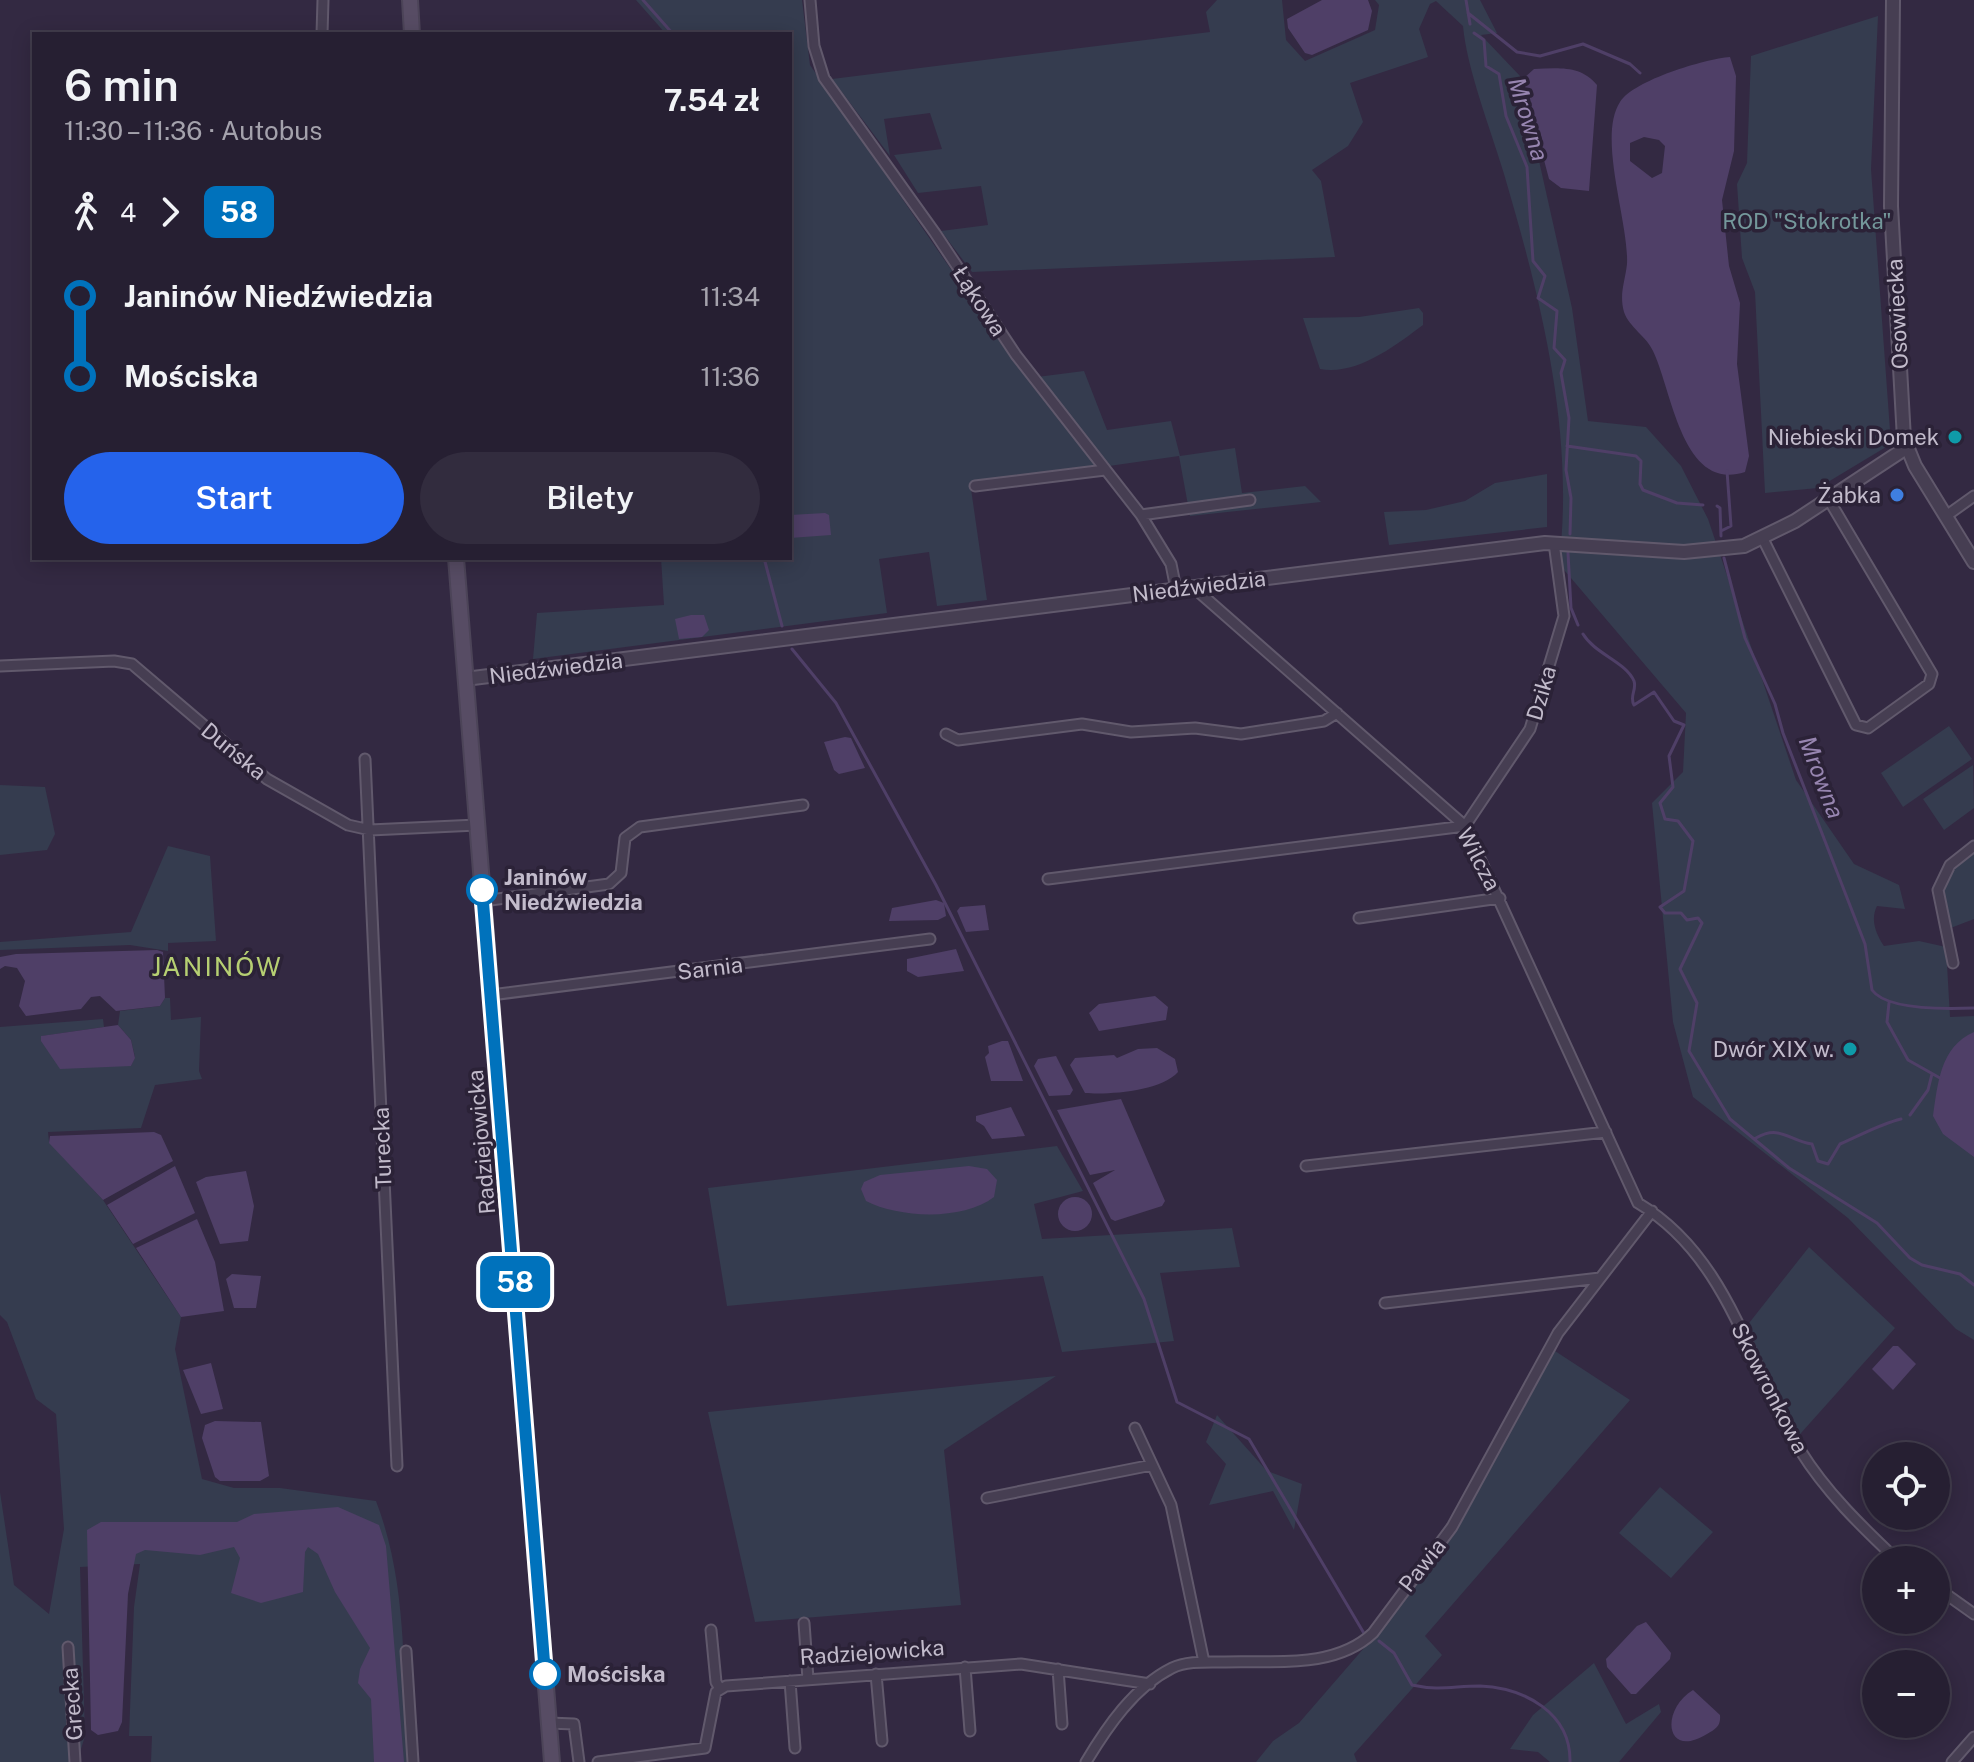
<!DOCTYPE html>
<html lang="pl">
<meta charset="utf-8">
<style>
:root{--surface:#261f32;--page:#322c3e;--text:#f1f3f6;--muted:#a4a2ac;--line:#423d4d;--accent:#2563eb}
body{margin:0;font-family:"Public Sans",sans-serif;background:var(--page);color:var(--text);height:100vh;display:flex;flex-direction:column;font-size:30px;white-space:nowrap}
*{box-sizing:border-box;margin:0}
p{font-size:26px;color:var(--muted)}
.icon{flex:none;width:44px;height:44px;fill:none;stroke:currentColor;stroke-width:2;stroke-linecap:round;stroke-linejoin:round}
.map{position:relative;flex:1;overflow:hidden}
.panel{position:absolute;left:32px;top:32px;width:760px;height:528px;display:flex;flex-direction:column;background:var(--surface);border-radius:0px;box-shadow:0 4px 20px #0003,0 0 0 2px var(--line)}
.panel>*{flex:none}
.badge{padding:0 16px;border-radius:12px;font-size:28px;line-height:52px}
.buttons{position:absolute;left:1862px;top:1442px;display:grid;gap:16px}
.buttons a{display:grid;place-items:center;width:88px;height:88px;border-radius:50%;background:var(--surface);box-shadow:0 4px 20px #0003,0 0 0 2px var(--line);font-size:40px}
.map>.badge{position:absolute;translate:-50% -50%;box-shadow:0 0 0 4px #fff}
.legs{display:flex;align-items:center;gap:12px;height:88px;padding:0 32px;font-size:26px}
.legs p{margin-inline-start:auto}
.head{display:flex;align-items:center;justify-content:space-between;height:136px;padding:0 32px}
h1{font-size:44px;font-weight:600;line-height:60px}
.button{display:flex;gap:16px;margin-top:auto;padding:16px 32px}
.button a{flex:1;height:92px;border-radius:48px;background:var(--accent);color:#fff;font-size:32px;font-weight:600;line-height:92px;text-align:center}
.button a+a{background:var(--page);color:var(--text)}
ul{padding:0 32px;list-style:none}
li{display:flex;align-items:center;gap:28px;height:80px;font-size:30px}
li i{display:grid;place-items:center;width:12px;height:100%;margin:0 10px;background:currentColor}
li i::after{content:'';width:20px;height:20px;margin:-10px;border:6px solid;border-radius:50%;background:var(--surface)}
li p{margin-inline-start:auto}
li:first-child i{background:linear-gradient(#0000 50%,currentColor 0)}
li:last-child i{background:linear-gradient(currentColor 50%,#0000 0)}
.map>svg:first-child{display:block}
.green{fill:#353c4f}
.water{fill:#4f3f67;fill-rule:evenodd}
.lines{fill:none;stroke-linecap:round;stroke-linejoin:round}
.stream{stroke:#4f3f67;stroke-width:3}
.minor-casing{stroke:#61596c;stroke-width:13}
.tertiary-casing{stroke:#61596c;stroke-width:16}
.secondary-casing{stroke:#4c4458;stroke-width:18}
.minor{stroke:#463e52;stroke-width:9}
.tertiary{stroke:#463e52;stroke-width:12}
.secondary{stroke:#574c64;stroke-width:14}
.line-1-casing{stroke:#fff;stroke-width:18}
.line-1{stroke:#0072bc;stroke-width:12}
.culture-dot{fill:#0f9aa8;stroke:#2b2237;stroke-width:3}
.shop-dot{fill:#3f7fe0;stroke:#2b2237;stroke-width:3}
.stop-1-dot{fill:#fff;stroke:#0072bc;stroke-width:4}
.labels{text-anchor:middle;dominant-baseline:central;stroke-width:7;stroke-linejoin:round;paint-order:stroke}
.park-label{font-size:22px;fill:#74989b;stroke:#2b2237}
.street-label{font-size:22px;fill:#c2bbcb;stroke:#2b2237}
.poi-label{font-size:22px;fill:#c2bbcb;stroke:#2b2237;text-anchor:end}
.stop-label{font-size:22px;font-weight:bold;fill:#c2bbcb;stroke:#2b2237;text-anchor:start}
.water-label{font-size:24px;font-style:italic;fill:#9785b0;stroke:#2b2237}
.quarter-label{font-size:26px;letter-spacing:2px;fill:#b6cf72;stroke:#2b2237}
</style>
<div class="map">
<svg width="1974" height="1762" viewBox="0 0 1974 1762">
<rect width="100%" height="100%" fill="#332942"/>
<path class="green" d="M636,0H802L810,65L1010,355L1095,465L970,482L987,600L937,606L929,552L879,559L887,613L533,659L537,613L664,605L661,558H790V34H666Z
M1217,0H1282L1286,40L1305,61L1375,30L1379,5L1375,0H1480L1497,33L1481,35L1520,76L1572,308L1588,421L1646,427L1681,466L1708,519L1796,780L1854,864L1899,885L1905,909L1877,906C1870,920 1876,934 1884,946L1919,941L1946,947L1950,1017L1974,1016V1340L1956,1329L1848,1218L1693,1097L1673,1022L1652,803L1683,772L1686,713L1559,564C1575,432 1541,300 1504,174C1491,130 1467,70 1463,26L1436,1L1430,4L1419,29L1428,57L1350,83L1363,122L1348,146L1312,170L1321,181L1335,257L972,272L941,231L988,225L981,186L918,193L894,155L942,149L930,113L884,119L890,156L832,79L1210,32L1206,12Z
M1878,16L1871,169L1891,444L1818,488L1765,493L1755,292L1742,258L1737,184L1747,163L1751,56Z
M1419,308L1423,313V325C1395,346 1356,376 1320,369L1303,318L1359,317Z
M1084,371L1107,430L1171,421L1180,456L1235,448L1242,493L1305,486L1321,502L1190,516L1179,456L1109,466L1037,377Z
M1547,474V527L1389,545L1384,512L1426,510L1465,501L1495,483Z
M1949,726L1972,759L1903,807L1881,773Z
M1973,765L1974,808L1944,830L1923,799Z
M0,785L45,787L55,834L47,850L0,855Z
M168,846L210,856L216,941L168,943V951L130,945L0,950V942L131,932Z
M1974,852V919L1948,929L1943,879Z
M165,998H170L171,1020L201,1017L199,1071L202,1079L155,1085L141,1128L48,1132L49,1142L103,1200L181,1317L175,1349L202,1479L234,1488H280L376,1501C408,1584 403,1675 407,1762H151L152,1736H129L134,1607L140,1564L80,1567L85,1736L77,1762H0V1492L14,1585L49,1614L64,1529L56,1414L36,1399L7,1322L0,1315V1027L103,1019L104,1027L42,1036L131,1066L135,1057L131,1040L118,1025L120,1011L160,1006Z
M1057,1146L1083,1191L1034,1204L1042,1239L1232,1228L1240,1267L1160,1273L1174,1341L1062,1352L1043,1276L727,1306L708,1188Z
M1809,1247L1895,1328L1793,1442L1742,1332Z
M1555,1351L1630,1400L1425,1636L1442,1655L1354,1754L1357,1762H1256L1273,1741L1299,1723L1364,1648L1455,1528Z
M1056,1376L944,1450L961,1605L755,1622L708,1412Z
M1217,1415L1267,1471L1302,1484L1294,1530L1273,1491L1209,1505L1226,1464L1206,1442Z
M1660,1487L1713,1532L1671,1578L1619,1533Z
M1594,1663L1626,1724L1659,1704L1661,1712L1619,1762H1550L1538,1752L1510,1749L1533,1715Z"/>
<path class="water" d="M1322,0H1368L1372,11L1368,30L1312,55L1305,53L1288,28L1287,19Z
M1730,57L1736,76L1734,151L1722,200L1729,266L1740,303L1737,364L1749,456L1745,472C1682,493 1672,390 1653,351C1647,337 1629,327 1624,312C1619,294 1625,282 1627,264C1629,222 1597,137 1620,102C1634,80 1705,59 1730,57ZM1644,137L1659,140L1665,146L1662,173L1652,178L1630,161V143Z
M1534,69C1558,68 1581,65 1597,85L1589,191L1561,188L1549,179L1524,84V78Z
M825,513L829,515L831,535L790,538V515Z
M691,615H704L709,630L702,637L679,639L675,619Z
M845,737L851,738L865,768L839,774L834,770L824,742Z
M936,900L944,903L946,916L938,920L889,921L892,908Z
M985,905L989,930L966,932L957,911L960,907Z
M956,949L964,971L918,977L907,971V959Z
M157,950L163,952L165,998L160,1006L116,1011L100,996L91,997L81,1009L26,1016L19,1006L25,981L17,968L5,966L0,969V957L16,954Z
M1155,996L1168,1007L1166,1020L1099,1031L1089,1013L1099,1004Z
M118,1025L131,1040L135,1058L131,1066L60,1069L41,1041V1036Z
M1974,1032V1157L1943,1134L1933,1116C1938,1083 1940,1047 1974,1032Z
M1002,1041H1008L1023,1081H991L985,1057L989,1053L988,1046Z
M1157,1048L1175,1059L1178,1072C1161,1091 1110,1095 1085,1093L1070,1065L1075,1058L1114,1055L1117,1058L1138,1049Z
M1056,1056L1073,1090L1070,1095L1049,1096L1034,1066L1038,1059Z
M1121,1099L1165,1201L1162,1206L1115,1221L1111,1219L1093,1183L1115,1170L1090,1175L1057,1110Z
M1011,1107L1025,1136L992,1139L984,1126L976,1121V1116Z
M154,1132L161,1135L173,1161L103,1200L49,1143L50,1136Z
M175,1166L195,1213L133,1244L107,1205Z
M969,1166L987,1169L997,1180L994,1197C963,1221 899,1218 866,1201L861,1189L864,1182L880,1175Z
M246,1171L254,1206L248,1241L220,1244L196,1182L206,1177Z
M1058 1214a17 17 0 1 1 34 0a17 17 0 1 1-34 0Z
M197,1219L215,1262L224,1311L181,1317L136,1248Z
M232,1274L261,1276L256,1308H234L226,1279Z
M1893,1346H1898L1916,1364L1893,1390L1872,1369Z
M211,1363L223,1409L201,1414L183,1370Z
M215,1421L261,1422L269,1476L260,1481H220L215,1477L202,1438L205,1425Z
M338,1507L379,1525L386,1546L404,1762H374L371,1699L358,1683L360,1669L370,1648L335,1592L318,1554L308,1547L305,1552L303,1592L261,1603L231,1593L240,1558L234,1547L200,1555L145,1550L136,1554L128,1594L122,1722L118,1731L98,1735L91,1730L87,1530L101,1522H237L254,1514Z
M1646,1622L1671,1653L1670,1659L1636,1694H1631L1607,1667L1606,1659L1637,1626Z
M1693,1690L1720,1715C1721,1726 1716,1729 1707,1734C1665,1760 1660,1710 1693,1690Z"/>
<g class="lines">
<path class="stream" d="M643,0L673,34
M1466,0L1470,24
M1468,13L1517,52L1540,56L1583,44L1630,64L1640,73
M1474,33L1484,40L1486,66L1499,74L1506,116L1527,167L1533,261L1545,276L1538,298L1557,311L1554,348L1565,360L1561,373L1569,418L1566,470L1571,498L1570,534
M1567,446L1636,456L1641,461L1640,484L1643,490L1677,503L1703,505
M1717,506L1720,508L1721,536
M1721,531L1731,526L1727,471
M1568,553L1571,608L1578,625
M764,558L782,626
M1724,558L1745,638L1775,704L1783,733L1865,944L1872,990C1887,1011 1949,1009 1974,1008
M1583,634C1595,654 1626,662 1634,681C1637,690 1629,696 1634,705L1654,692L1674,721L1684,725L1669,756L1673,787L1660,803L1665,819L1678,821L1693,841L1684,891L1660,907L1665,913H1681L1687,920L1698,918L1702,923L1680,969L1697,1003L1689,1051L1730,1119L1789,1168L1877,1223L1910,1258L1922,1265L1960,1274L1974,1285
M792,649L836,703L936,885L1144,1299L1177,1402L1249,1439L1365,1635
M1889,1003L1887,1022L1908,1060L1940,1078
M1910,1115L1928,1090L1932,1074
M1756,1138C1780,1124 1789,1141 1812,1144L1818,1161L1828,1164L1840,1144C1859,1136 1880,1124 1901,1119
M1379,1641L1394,1653L1412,1685C1439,1691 1454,1686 1480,1686C1525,1688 1571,1713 1570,1762"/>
<defs>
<path id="minor" d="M810,0L814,46L824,78L935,233L1016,355L1141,515L1171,564L1176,589
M322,34L323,0
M975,486L1105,470
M1141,515L1250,500
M1946,516L1974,496
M1763,539L1856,725L1868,728L1929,684L1932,674L1829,500
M1199,586L1201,594L1465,826L1638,1203C1729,1257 1748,1364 1800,1450C1826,1492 1861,1526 1897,1560
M0,666L114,661L132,664L267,779L348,825L370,830L477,825
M946,734L958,740L1082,724L1131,732L1195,728L1241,734L1324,721L1337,713
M365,759L397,1466
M1048,879L1465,826L1530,729L1564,616L1554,543
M483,901L609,884L621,873L625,838L640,827L803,805
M1359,918L1500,898
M1953,963L1938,890L1950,865L1974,846
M491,995L930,939
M1306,1166L1606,1132
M1385,1303L1600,1278
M1135,1428L1171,1505L1204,1662
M987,1498L1152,1465
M1936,1587L1974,1614
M804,1623L808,1679
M711,1630L716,1682L720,1689
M68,1647L75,1762
M406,1651L413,1762
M965,1667L970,1731
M1058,1669L1062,1724
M876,1674L882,1741
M790,1681L795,1748
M549,1723L574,1724L579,1762
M598,1762L705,1748L716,1692L726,1686L1021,1664L1150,1684
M1086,1762C1107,1727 1134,1687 1172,1668C1186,1661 1205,1662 1221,1662C1271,1660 1334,1670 1373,1633L1452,1527L1558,1333L1652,1211
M1952,1762L1974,1737"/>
<path id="tertiary" d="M1893,0L1891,206L1904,439L1915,466L1974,562
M465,679L1545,543L1684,552L1744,546L1795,521L1906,448"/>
<path id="secondary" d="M410,0L412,34
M456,558L552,1762"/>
</defs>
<use href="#minor" class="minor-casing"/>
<use href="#tertiary" class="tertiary-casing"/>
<use href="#secondary" class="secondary-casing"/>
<use href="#minor" class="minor"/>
<use href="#tertiary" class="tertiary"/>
<use href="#secondary" class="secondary"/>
</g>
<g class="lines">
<defs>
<path id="line-1" d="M482,890L545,1674"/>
</defs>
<use href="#line-1" class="line-1-casing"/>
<use href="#line-1" class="line-1"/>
</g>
<g class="culture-dot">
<circle cx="1955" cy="437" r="8"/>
<circle cx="1850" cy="1049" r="8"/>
</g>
<circle class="shop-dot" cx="1897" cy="495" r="8"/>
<g class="stop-1-dot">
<circle cx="482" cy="890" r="14"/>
<circle cx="545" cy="1674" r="14"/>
</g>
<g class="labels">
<g class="park-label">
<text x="1807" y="221">ROD "Stokrotka"</text>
</g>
<g class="street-label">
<text transform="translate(980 301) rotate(57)">Łąkowa</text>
<text transform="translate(1897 314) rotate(-93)">Osowiecka</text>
<text transform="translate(1199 586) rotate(-7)">Niedźwiedzia</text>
<text transform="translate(556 668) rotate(-7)">Niedźwiedzia</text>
<text transform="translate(1541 693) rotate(-74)">Dzika</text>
<text transform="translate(234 751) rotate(39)">Duńska</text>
<text transform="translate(1479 859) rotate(62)">Wilcza</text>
<text transform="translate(710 968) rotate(-7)">Sarnia</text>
<text transform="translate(481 1142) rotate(-95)">Radziejowicka</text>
<text transform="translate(382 1148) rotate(-92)">Turecka</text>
<text transform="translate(1770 1388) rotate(63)">Skowronkowa</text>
<text transform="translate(1422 1565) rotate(-52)">Pawia</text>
<text transform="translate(872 1652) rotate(-4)">Radziejowicka</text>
<text transform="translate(72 1704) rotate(-94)">Grecka</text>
</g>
<g class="poi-label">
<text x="1939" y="437">Niebieski Domek</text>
<text x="1881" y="495">Żabka</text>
<text x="1834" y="1049">Dwór XIX w.</text>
</g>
<g class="stop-label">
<text x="504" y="877">Janinów<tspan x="504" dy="25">Niedźwiedzia</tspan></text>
<text x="567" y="1674">Mościska</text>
</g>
<g class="water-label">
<text transform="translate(1529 119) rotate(73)">Mrowna</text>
<text transform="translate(1822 777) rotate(69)">Mrowna</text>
</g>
<g class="quarter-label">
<text x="217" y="966">JANINÓW</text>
</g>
</g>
</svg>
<div class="buttons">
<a><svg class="icon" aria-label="locate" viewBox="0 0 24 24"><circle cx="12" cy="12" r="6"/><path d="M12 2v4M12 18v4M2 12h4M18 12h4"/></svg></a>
<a>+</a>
<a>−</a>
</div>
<b class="badge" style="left:515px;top:1282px;background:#0072bc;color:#fff">58</b>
<section class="panel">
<div class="head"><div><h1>6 min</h1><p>11:30 – 11:36 · Autobus</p></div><b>7.54 zł</b></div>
<div class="legs"><svg class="icon" aria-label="walk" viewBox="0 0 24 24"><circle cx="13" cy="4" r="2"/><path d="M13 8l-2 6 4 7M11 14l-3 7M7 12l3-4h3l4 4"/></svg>4<svg class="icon" aria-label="forward" viewBox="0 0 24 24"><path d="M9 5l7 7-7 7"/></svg><b class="badge" style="background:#0072bc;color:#fff">58</b></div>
<ul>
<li><i style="color:#0072bc"></i><b>Janinów Niedźwiedzia</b><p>11:34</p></li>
<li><i style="color:#0072bc"></i><b>Mościska</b><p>11:36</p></li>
</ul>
<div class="button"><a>Start</a><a>Bilety</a></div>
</section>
</div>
